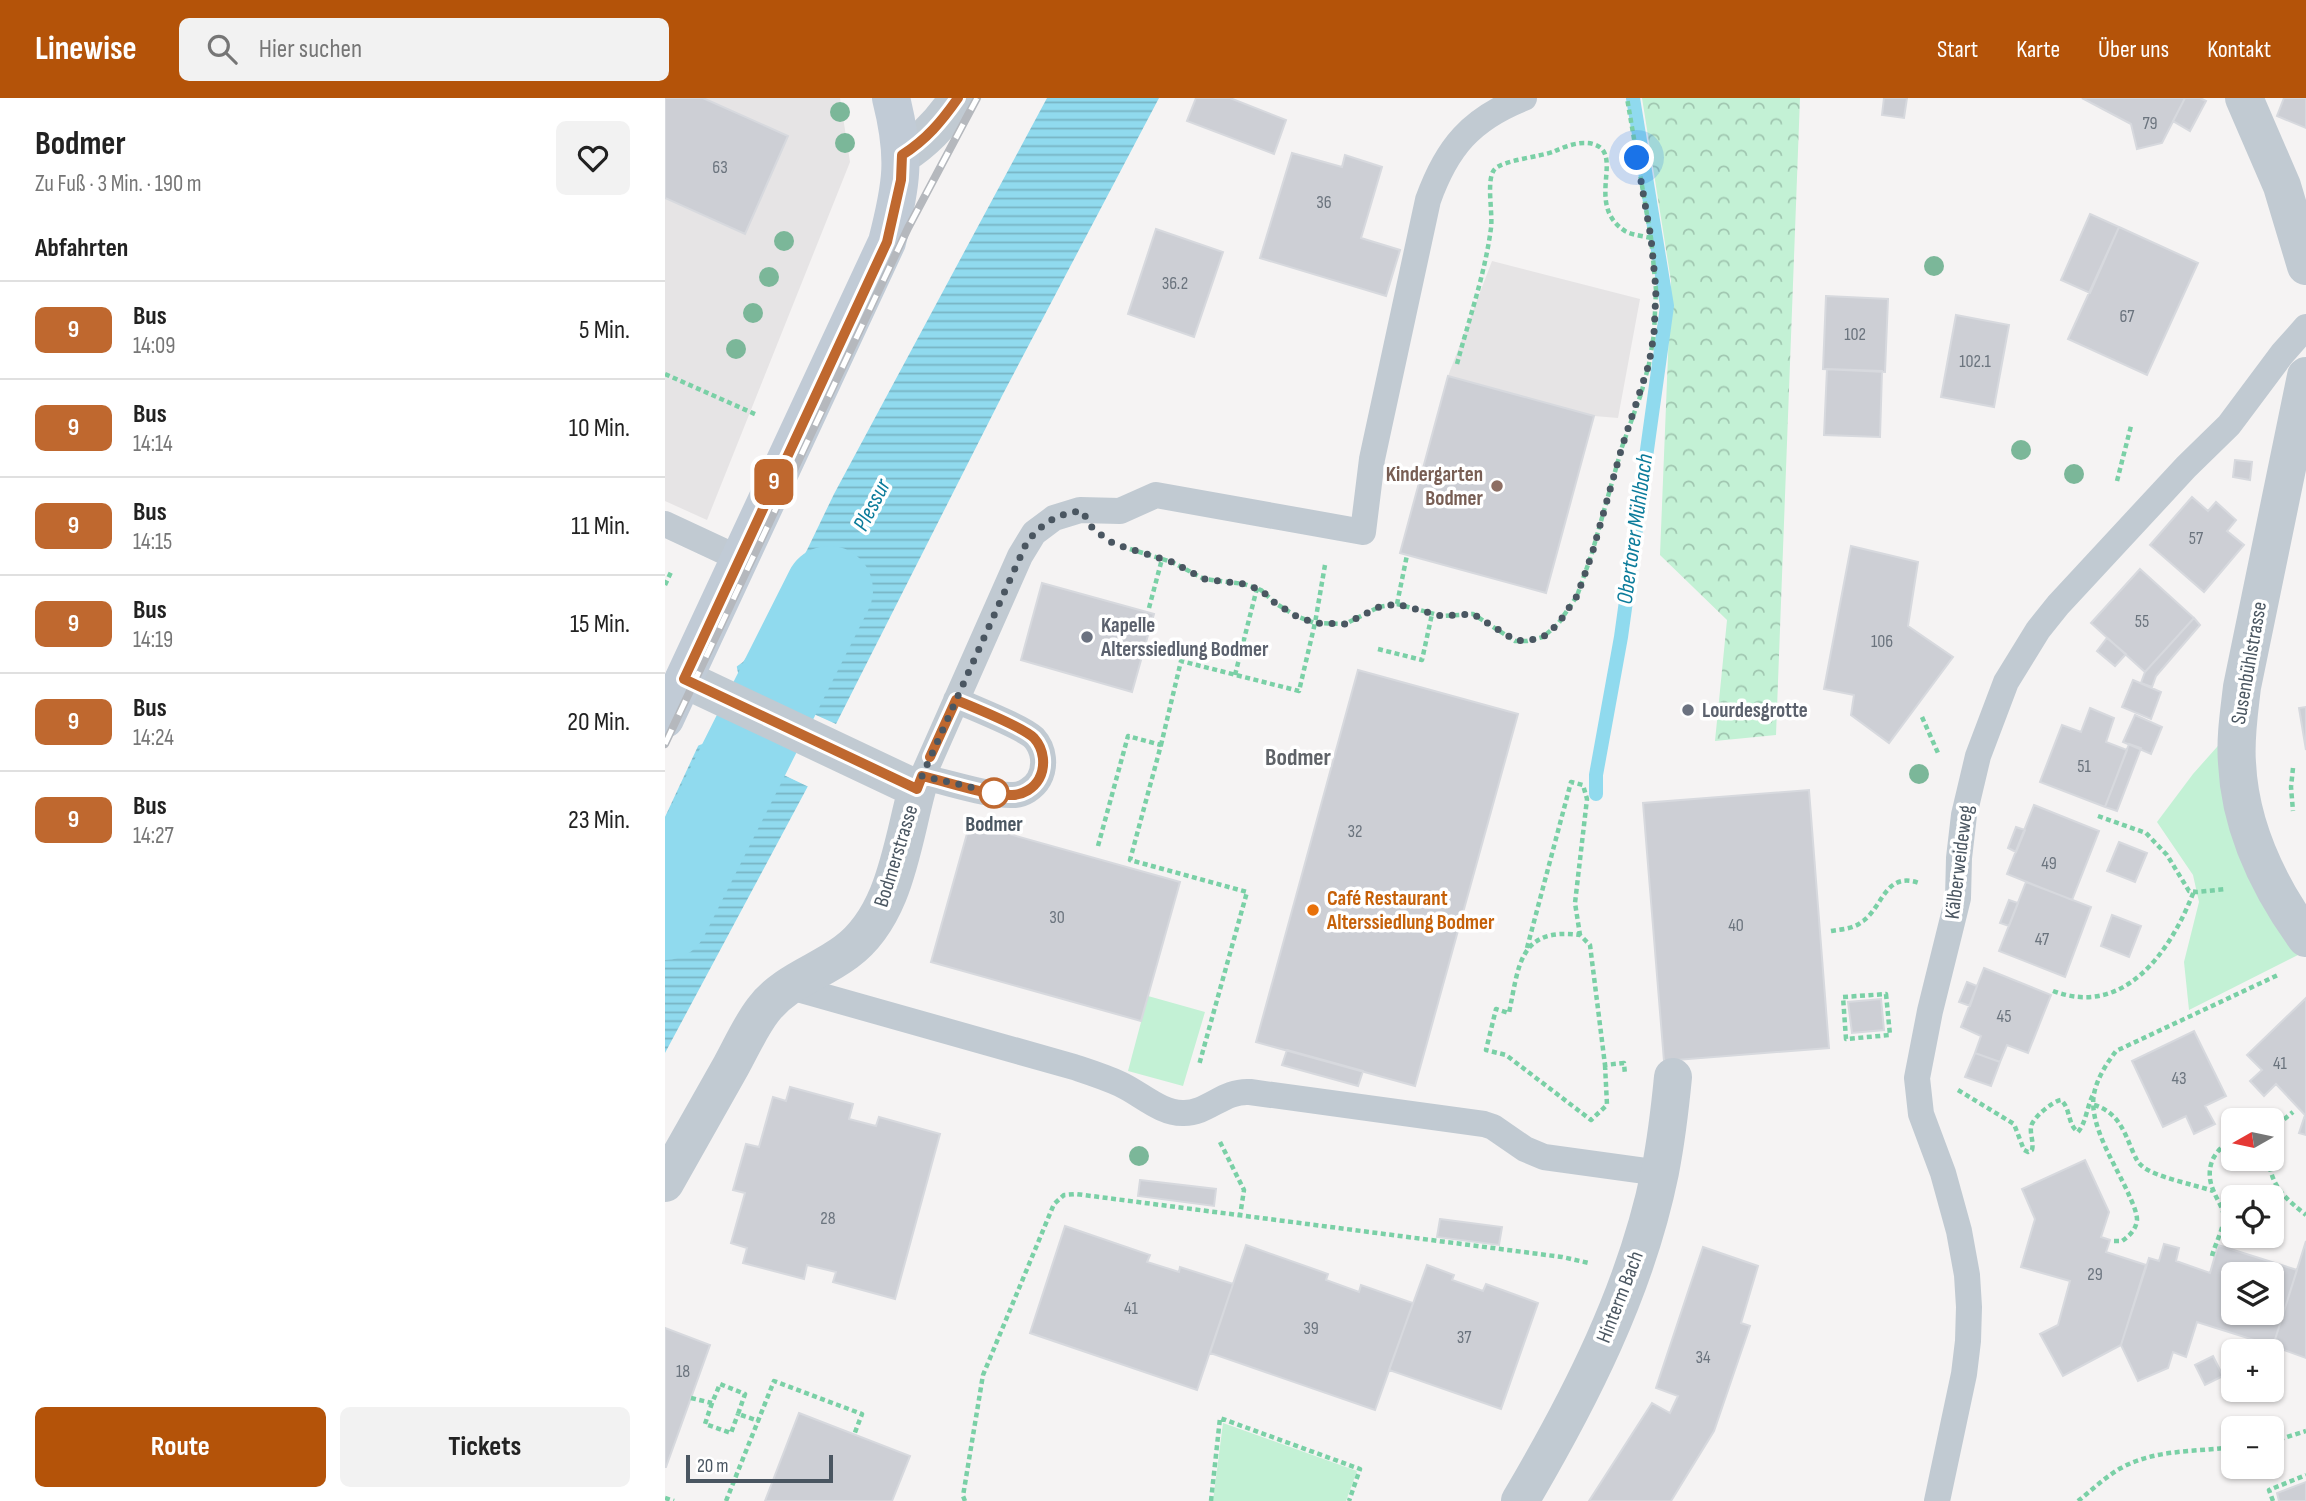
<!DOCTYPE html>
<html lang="de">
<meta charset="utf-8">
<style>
:root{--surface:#fff;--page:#f2f2f2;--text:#222;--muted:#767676;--line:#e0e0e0;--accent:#b45309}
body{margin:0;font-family:"Sofia Sans Condensed",sans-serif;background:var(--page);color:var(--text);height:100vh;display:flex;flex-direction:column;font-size:26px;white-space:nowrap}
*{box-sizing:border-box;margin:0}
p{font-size:23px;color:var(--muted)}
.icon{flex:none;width:38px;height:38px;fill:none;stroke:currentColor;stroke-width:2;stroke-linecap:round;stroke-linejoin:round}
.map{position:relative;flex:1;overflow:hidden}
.panel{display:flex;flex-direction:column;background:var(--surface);width:665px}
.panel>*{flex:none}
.badge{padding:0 14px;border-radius:10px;font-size:24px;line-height:46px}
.needle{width:46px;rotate:261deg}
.controls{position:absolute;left:1556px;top:1010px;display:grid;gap:14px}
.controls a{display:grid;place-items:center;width:63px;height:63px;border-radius:10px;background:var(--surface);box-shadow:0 2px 5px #0004;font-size:35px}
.scale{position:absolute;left:21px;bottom:18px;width:147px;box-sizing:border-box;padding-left:7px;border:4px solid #4a5661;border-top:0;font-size:19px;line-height:24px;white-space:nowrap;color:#4a5661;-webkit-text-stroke:5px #fff;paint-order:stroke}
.you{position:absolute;width:35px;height:35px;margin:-18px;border:5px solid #fff;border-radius:50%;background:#1a73e8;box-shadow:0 0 0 10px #1a73e833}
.map>.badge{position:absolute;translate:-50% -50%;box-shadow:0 0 0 4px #fff}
h2{padding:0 35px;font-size:26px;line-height:63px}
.round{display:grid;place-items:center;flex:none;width:74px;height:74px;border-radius:10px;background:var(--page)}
.summary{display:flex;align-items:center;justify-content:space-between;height:119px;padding:0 35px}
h1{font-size:33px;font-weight:700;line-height:52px}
.action{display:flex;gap:14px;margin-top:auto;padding:14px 35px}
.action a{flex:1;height:80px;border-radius:10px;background:var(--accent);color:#fff;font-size:28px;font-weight:700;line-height:80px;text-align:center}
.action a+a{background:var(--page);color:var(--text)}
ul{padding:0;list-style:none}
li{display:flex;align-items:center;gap:21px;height:98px;padding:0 35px;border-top:2px solid var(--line)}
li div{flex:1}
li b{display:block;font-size:26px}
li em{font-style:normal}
li .badge{min-width:77px;font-weight:700;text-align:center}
header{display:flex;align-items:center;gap:42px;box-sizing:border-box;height:98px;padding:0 35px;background:var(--accent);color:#fff}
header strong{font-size:33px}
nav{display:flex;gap:38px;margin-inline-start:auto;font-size:24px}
.search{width:490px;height:63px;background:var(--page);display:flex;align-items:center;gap:18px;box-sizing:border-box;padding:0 24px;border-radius:10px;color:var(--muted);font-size:26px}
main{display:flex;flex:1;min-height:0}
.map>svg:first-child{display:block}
.education{fill:#e6e4e5}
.green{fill:#c3f1d5}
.forest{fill:url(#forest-crowns)}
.water{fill:url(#water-rules)}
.pier{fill:#f5f3f3}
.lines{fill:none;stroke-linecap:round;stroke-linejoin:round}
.stream{stroke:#90daee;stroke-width:14}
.river{stroke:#90daee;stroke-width:88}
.building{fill:#cdcfd5;stroke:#d7d9de;stroke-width:2;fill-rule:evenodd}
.path{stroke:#7ad0a6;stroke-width:4.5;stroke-dasharray:5 3.5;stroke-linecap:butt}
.lane{stroke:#c1cad2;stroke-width:26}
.street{stroke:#c1cad2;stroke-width:38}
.secondary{stroke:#c1cbd6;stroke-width:38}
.rail-casing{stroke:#b5b8bd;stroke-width:8}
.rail{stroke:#fff;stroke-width:5;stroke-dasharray:16;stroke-linecap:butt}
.tree{fill:#7bb799}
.line-casing{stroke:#fff;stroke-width:16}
.line{stroke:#bf682f;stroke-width:10}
.walk{stroke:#4a5661;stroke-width:7;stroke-dasharray:0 12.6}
.education-dot{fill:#8d6e63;stroke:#fff;stroke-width:2.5}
.worship-dot{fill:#6b7280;stroke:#fff;stroke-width:2.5}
.stop-dot{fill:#fff;stroke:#bf682f;stroke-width:3.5}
.food-dot{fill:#e8710a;stroke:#fff;stroke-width:2.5}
.labels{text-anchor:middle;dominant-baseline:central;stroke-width:7;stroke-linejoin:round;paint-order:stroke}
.number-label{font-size:18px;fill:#6b747e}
.education-label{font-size:21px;font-weight:bold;fill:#785e54;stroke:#fff;text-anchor:end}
.worship-label{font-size:21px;font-weight:bold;fill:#5b616d;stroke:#fff;text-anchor:start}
.street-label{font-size:21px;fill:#4a5661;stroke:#fff}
.stop-label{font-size:21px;font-weight:bold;fill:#4a5661;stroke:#fff}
.food-label{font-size:21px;font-weight:bold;fill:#c56008;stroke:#fff;text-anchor:start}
.water-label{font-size:23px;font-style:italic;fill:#0c7c9b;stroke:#fff}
.quarter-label{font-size:24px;font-weight:bold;fill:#5f6368;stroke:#fff}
</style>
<header>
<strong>Linewise</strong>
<div class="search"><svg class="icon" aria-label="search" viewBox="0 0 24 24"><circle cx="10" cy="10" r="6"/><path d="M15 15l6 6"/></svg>Hier suchen</div>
<nav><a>Start</a><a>Karte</a><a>Über uns</a><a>Kontakt</a></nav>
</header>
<main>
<section class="panel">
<div class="summary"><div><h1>Bodmer</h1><p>Zu Fuß · 3 Min. · 190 m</p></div><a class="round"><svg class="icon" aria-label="heart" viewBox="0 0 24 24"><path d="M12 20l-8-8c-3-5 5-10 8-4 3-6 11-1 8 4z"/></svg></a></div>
<h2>Abfahrten</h2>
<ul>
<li><span class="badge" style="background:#bf682f;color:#fff">9</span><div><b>Bus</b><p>14:09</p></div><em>5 Min.</em></li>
<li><span class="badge" style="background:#bf682f;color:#fff">9</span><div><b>Bus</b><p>14:14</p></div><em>10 Min.</em></li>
<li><span class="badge" style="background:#bf682f;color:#fff">9</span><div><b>Bus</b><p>14:15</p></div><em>11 Min.</em></li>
<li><span class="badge" style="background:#bf682f;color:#fff">9</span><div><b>Bus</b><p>14:19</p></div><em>15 Min.</em></li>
<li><span class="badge" style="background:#bf682f;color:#fff">9</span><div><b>Bus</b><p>14:24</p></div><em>20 Min.</em></li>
<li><span class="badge" style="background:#bf682f;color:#fff">9</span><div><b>Bus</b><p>14:27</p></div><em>23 Min.</em></li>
</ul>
<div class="action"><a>Route</a><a>Tickets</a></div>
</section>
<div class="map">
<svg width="1641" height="1403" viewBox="0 0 1641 1403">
<defs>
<pattern id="forest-crowns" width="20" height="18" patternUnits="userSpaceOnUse" patternTransform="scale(1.75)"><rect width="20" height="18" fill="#c3f1d5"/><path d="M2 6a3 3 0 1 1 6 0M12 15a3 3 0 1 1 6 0" fill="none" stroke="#a0c6b0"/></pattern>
<pattern id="water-rules" width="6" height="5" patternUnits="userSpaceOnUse" patternTransform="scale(1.75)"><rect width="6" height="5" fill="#90daee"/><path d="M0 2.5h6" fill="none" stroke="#78b4c4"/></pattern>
</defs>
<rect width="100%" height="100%" fill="#f5f3f3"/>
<path class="education" d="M0,0H175L185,64L42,422L0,403Z
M827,163L975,201L953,320L929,318L735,455L783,278Z"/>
<path class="green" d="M1560,640L1635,856L1524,912L1519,864L1534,804L1528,777L1492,724L1528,676Z
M483,898L540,914L518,988L463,973Z
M558,1325L692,1373L681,1403H548Z"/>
<path class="forest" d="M977,0H1135L1111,637L1050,643L1062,522L995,457L1006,183Z"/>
<path class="water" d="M382,0H494L338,296L171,626L79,585L74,580L71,569L78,564L84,556L142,452L169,396Z
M40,644L52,645L143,688L0,955V719L34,646Z"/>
<path class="pier" d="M71,565L74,580L79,585L174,628L170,630L77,588L71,581L67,570Z
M43,640L54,642L144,685L146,690L52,645L43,644L29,649L32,643Z"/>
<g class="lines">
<path class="stream" d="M931,696V677L956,539L1002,208L968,0"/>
<path class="river" d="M0,818L164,492"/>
</g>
<path class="building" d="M0,0H38L123,38L80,136L0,100Z
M531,0H565L621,22L609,56L522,23Z
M1219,0H1242L1239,20L1217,17Z
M1417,0H1520L1497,45L1472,51L1466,26Z
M1520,0H1535L1541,3L1525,33L1508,23Z
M1619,0H1641V30L1612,18Z
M627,55L677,69L680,57L717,69L696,140L735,152L721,198L595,160Z
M1425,116L1454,129L1425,195L1396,182Z
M1454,129L1533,165L1482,277L1403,241Z
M491,131L558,154L529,239L463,216Z
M1161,198L1223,201L1220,274L1158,271Z
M1291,217L1344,227L1329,309L1276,299Z
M1162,271L1217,273L1215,339L1159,337Z
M783,278L929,318L881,495L735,455Z
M1570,362L1587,364L1585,382L1568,379Z
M1527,399L1543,413L1551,404L1571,422L1562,433L1579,447L1539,494L1485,447Z
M1186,448L1253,464L1243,528L1288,559L1224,645L1186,617L1189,597L1159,591Z
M1475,471L1529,520L1480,574L1426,525Z
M377,485L489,516L467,594L356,562Z
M1529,520L1535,527L1491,578L1487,589L1476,585L1480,574Z
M1442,540L1461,556L1450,568L1432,553Z
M693,572L853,616L750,988L591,944Z
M1468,582L1496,594L1486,621L1457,609Z
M1641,609V652L1634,610Z
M1425,610L1449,620L1441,644L1462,652L1440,709L1375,684L1397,627L1416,634Z
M1470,617L1497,629L1486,656L1458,644Z
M1464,646L1476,650L1452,713L1440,709Z
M1144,692L1164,950L999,963L978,705Z
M1369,707L1434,733L1407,802L1342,776Z
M305,725L515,784L476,923L266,864Z
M1351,729L1360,732L1351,754L1343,750Z
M1454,744L1482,755L1470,784L1442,773Z
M1361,784L1426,809L1400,879L1334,853Z
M1344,802L1353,805L1344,828L1335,825Z
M1447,817L1476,828L1464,859L1436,848Z
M1319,870L1386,897L1363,955L1342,947L1335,964L1310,955L1316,938L1296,929Z
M1302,884L1312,888L1305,908L1294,904Z
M1641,900V1037L1634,1035L1640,1017L1611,986L1599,998L1585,983L1597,972L1582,957Z
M1216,901L1219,932L1187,935L1183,904Z
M1529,933L1561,998L1540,1008L1550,1026L1529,1036L1521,1018L1498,1029L1467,963Z
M622,952L698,973L693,988L617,967Z
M1310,955L1335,964L1326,988L1300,979Z
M125,989L188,1006L184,1021L211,1028L214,1019L275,1036L230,1201L168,1184L171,1174L142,1167L139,1181L78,1165L82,1150L66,1145L80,1095L68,1092L81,1046L94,1049L108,999L121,1003Z
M1420,1062L1444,1114L1436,1139L1445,1142L1441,1154L1481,1167L1456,1247L1398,1278L1375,1236L1393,1227L1405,1183L1356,1169L1370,1121L1357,1091Z
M475,1082L551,1091L549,1108L473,1098Z
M775,1121L837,1129L834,1147L772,1139Z
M400,1128L485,1157L482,1164L514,1174L515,1169L568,1186L532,1292L365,1235Z
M1641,1143V1260L1608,1248Z
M1499,1146L1514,1150L1511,1163L1545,1175L1553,1147L1632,1172L1608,1248L1532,1224L1521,1259L1508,1254L1503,1270L1473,1283L1456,1247L1484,1160L1494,1163ZM1568,1176H1606V1214H1568Z
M581,1147L663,1176L661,1182L694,1194L696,1187L748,1205L710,1312L545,1255Z
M1038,1149L1093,1168L1076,1225L1085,1228L1049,1333L1006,1403H924L987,1305L1005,1315L1013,1298L991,1290Z
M762,1167L789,1177L787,1182L818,1193L821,1186L873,1205L836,1311L724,1272Z
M0,1230L45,1247L1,1369H0Z
M1548,1258L1558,1278L1540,1287L1530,1267Z
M134,1315L245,1358L227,1403H100Z
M1641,1384V1403H1614L1612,1395Z"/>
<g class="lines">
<path class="path" d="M792,266C804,221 820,176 826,130C828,115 821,83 829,72C836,62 876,59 890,53C903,47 923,40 936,50C953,66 923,109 960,133C967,137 978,138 986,140
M0,276L92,317
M1452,383L1466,328
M465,451L507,464L539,481L579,486L596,492L610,505L631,518L650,525L634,593L516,563L496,647
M660,467L650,525L680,526L714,509L732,506L777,518L808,516L850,543H862L878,539L893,526L912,498L927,455L957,349L976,296L984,266L989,236L991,192L986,140L962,0
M0,487L7,472
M732,506L742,457
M484,510L497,461
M713,551L757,562L767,516
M570,577L592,490
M1257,619L1273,655
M1628,670L1626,689L1628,713
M1433,718L1481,735L1502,757L1524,793L1532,794L1561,791
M433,748L463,638L496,647L465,762L582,794L534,967
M1166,833C1177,831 1189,831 1198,823C1218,809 1220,773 1254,785
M862,850L906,684L918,687L922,701L910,805L915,837
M1388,893C1460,920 1506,853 1529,793
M1221,896L1225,937L1181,941L1178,899Z
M940,967L942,1007L926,1022L841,957L821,952L831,911L844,915C854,867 854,829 915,837L925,847L940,967L959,965L960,977
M1293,992L1349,1026L1359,1052L1363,1054L1367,1052C1369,1044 1365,1037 1366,1029C1367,1020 1388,1003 1396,1002C1406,1011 1402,1026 1413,1034C1421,1025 1422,1008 1428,997
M1429,1007C1453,1014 1459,1033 1468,1054C1471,1060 1472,1064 1477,1068C1489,1079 1531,1087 1548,1093
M1606,1032L1628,1014
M555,1044L579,1092L575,1118
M1604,1060C1605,1088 1621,1101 1641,1117
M1449,1143H1457C1464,1138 1471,1132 1472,1122C1472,1114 1467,1104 1464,1097C1452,1069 1423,1027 1429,996C1432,980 1442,965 1451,953L1615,876
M1547,1158C1550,1146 1558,1132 1559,1120C1559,1111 1552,1102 1549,1094C1539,1073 1547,1051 1568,1043
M26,1300L47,1305L55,1286L80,1296L73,1316L94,1323
M47,1305L40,1326L66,1335L73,1316
M1606,1344L1641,1333
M0,1400L9,1403
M61,1403L109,1283L197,1316L189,1337
M300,1403L298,1398L318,1277L389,1106L399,1097L411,1096L897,1159L924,1165
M546,1403L555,1320L695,1371L684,1403
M1413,1403C1427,1392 1440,1379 1456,1370C1490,1351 1531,1354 1568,1349
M1608,1403L1604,1392L1641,1377"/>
<path class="lane" d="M0,426L73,460
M257,679C283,684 322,698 348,697C358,697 369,690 374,681C381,668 379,651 369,640C358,629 308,610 291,602
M252,691L355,458L369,435L389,420L415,412L455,413L491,397L698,434L707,361L763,102C782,49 806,21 859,0
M122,888L409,969C424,974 440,979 455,986C475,995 496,1016 519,1015C543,1015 559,992 585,994L819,1026L828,1029L860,1051L879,1059L995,1075
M1272,1403L1299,1276L1303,1243L1304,1209L1302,1177L1294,1133L1278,1075L1256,1016L1252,980L1265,913L1293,800L1294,760L1299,717L1313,658L1341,584L1373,532L1393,507L1521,369L1564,327L1617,256L1641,229"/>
<path class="street" d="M1579,0L1617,88L1641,168
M237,57C261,42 278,23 293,0
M1641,278L1577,589C1574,615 1570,640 1572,665C1575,730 1604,789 1641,840
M0,1085C22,1046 44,1007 66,968C76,950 85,929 98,912C120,883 153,875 181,854C230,818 237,746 252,691L19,581
M855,1403C915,1301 971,1192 995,1074C1001,1043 1005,1010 1008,979"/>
<path class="secondary" d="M0,621L222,144C237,86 241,59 226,0"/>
<defs>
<path id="rail" d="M0,646L243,130L312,0"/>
</defs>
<use href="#rail" class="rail-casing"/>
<use href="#rail" class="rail"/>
</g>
<g class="tree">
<circle cx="175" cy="14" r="10"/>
<circle cx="180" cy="45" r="10"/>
<circle cx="119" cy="143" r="10"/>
<circle cx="1269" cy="168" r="10"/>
<circle cx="104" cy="179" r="10"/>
<circle cx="88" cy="215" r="10"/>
<circle cx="71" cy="251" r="10"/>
<circle cx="1356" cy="352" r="10"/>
<circle cx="1409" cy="376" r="10"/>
<circle cx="1254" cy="676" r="10"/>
<circle cx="474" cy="1058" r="10"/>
</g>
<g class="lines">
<defs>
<path id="line" d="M265,659L291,602C308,609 358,629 369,640C379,651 381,668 374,681C369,690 358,697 347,697C322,698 283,684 257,678L252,691L19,581L222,144L236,82L237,57C261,42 277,23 293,0"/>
</defs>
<use href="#line" class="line-casing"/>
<use href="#line" class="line"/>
<path class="walk" d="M329,695L336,696L257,678L361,446C375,426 393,415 417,413L428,431L449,446L507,464L539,481L579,486L596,492L610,505L631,518L650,525L680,526L714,509L732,506L777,518L808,516L850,542L862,543L878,539L893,526L912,498L927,456L957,349L984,266L989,236L991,192L986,140L972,60"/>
</g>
<circle class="education-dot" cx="832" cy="388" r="7"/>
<g class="worship-dot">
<circle cx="422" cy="539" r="7"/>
<circle cx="1023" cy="612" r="7"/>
</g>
<circle class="stop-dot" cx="329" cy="695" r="14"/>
<circle class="food-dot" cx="648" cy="812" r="7"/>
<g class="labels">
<g class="number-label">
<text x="1485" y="25">79</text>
<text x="55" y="69">63</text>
<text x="659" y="104">36</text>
<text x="510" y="185">36.2</text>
<text x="1462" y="218">67</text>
<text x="1190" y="236">102</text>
<text x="1310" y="263">102.1</text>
<text x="1531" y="440">57</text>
<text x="1477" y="523">55</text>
<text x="1217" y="543">106</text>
<text x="1419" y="668">51</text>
<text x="690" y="733">32</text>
<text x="1384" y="765">49</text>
<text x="392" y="819">30</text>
<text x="1071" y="827">40</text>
<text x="1377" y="841">47</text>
<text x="1339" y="918">45</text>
<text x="1615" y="965">41</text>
<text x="1514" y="980">43</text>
<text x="163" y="1120">28</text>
<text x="1430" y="1176">29</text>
<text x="466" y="1210">41</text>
<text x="646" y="1230">39</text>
<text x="799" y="1239">37</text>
<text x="1038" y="1259">34</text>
<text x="18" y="1273">18</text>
</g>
<g class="education-label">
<text x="818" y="376">Kindergarten<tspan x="818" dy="24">Bodmer</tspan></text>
</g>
<g class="worship-label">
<text x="436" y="527">Kapelle<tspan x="436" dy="24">Alterssiedlung Bodmer</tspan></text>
<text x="1037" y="612">Lourdesgrotte</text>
</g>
<g class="street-label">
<text transform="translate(1584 565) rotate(-80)">Susenbühlstrasse</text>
<text transform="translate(231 758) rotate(-73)">Bodmerstrasse</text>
<text transform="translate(1294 764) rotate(-83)">Kälberweideweg</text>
<text transform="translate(955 1199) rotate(-69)">Hinterm Bach</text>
</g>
<g class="stop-label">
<text x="329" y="726">Bodmer</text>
</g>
<g class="food-label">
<text x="662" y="800">Café Restaurant<tspan x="662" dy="24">Alterssiedlung Bodmer</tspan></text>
</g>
<g class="water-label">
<text transform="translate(207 407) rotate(-63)">Plessur</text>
<text transform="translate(970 431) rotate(-82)">Obertorer Mühlbach</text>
</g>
<g class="quarter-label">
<text x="633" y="659">Bodmer</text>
</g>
</g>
</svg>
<div class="controls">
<a><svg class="needle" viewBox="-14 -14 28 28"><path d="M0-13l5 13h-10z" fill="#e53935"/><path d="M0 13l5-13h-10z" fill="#767676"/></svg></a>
<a><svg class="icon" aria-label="locate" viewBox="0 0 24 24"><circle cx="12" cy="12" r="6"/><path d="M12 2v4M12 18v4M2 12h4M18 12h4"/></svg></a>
<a><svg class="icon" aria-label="layers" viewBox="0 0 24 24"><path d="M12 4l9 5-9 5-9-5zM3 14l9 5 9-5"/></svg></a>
<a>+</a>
<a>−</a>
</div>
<div class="scale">20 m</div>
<div class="you" style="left:972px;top:60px"></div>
<b class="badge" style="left:109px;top:384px;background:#bf682f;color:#fff">9</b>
</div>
</main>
